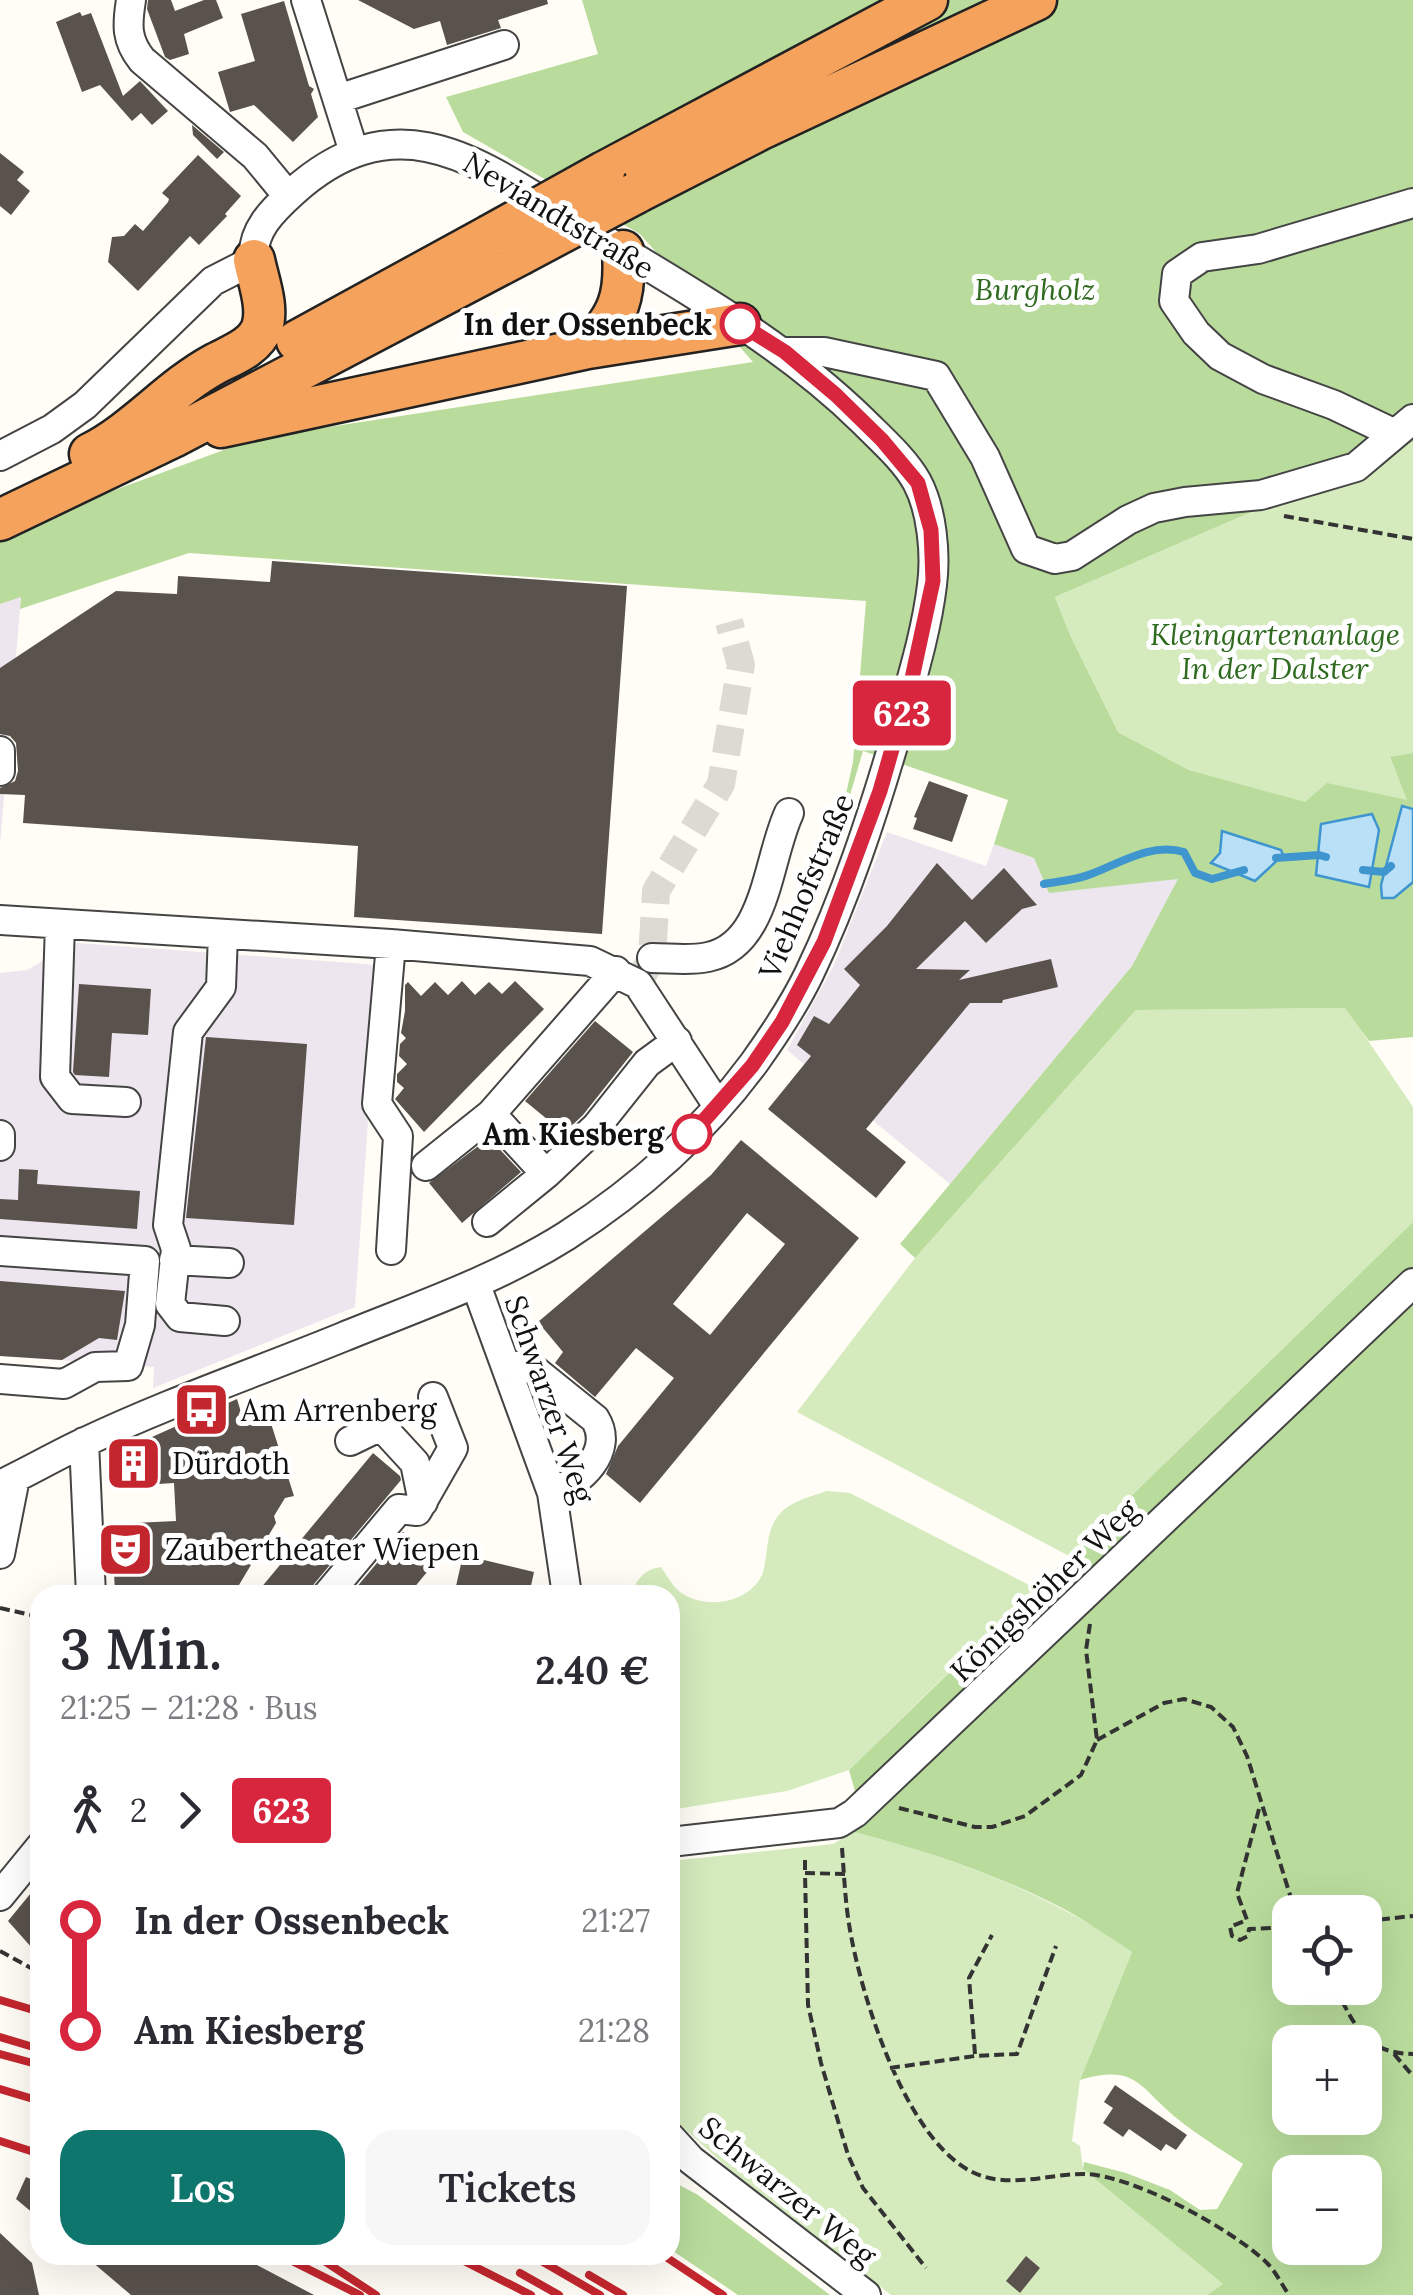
<!DOCTYPE html>
<html lang="de">
<meta charset="utf-8">
<style>
:root{--surface:#fff;--page:#f7f7f7;--text:#2b2b33;--muted:#7c7c81;--accent:#0f766e}
body{margin:0;font-family:Lora,serif;background:var(--page);color:var(--text);height:100vh;display:flex;flex-direction:column;font-size:38px;white-space:nowrap}
*{box-sizing:border-box;margin:0}
p{font-size:32px;color:var(--muted)}
.icon{flex:none;width:55px;height:55px;fill:none;stroke:currentColor;stroke-width:2;stroke-linecap:round;stroke-linejoin:round}
.map{position:relative;flex:1;overflow:hidden}
.drawer{position:absolute;left:30px;top:1585px;width:650px;height:680px;display:flex;flex-direction:column;background:var(--surface);border-radius:30px;box-shadow:0 10px 40px #0002}
.drawer>*{flex:none}
.badge{padding:0 20px;border-radius:8px;font-size:35px;line-height:65px}
.controls{position:absolute;left:1272px;top:1895px;display:grid;gap:20px}
.controls a{display:grid;place-items:center;width:110px;height:110px;border-radius:20px;background:var(--surface);box-shadow:0 10px 40px #0002;font-size:50px}
.map>.badge{position:absolute;translate:-50% -50%;box-shadow:0 0 0 5px #fff}
.legs{display:flex;align-items:center;gap:15px;height:110px;padding:0 30px;font-size:32px}
.legs p{margin-inline-start:auto}
.overview{display:flex;align-items:center;justify-content:space-between;height:170px;padding:0 30px}
h1{font-size:55px;font-weight:600;line-height:75px}
.action{display:flex;gap:20px;margin-top:auto;padding:20px 30px}
.action a{flex:1;height:115px;border-radius:30px;background:var(--accent);color:#fff;font-size:40px;font-weight:600;line-height:115px;text-align:center}
.action a+a{background:var(--page);color:var(--text)}
ul{padding:0 30px;list-style:none}
li{display:flex;align-items:center;gap:35px;height:110px;font-size:38px}
li i{display:grid;place-items:center;width:15px;height:100%;margin:0 12px;background:currentColor}
li i::after{content:'';width:25px;height:25px;margin:-12px;border:8px solid;border-radius:50%;background:var(--surface)}
li p{margin-inline-start:auto}
li:first-child i{background:linear-gradient(#0000 50%,currentColor 0)}
li:last-child i{background:linear-gradient(currentColor 50%,#0000 0)}
.map>svg:first-child{display:block}
.industrial{fill:#eee6ef}
.green{fill:#d5ebbd}
.forest{fill:#b9dc9c;fill-rule:evenodd}
.water{fill:#b9e0f7;stroke:#3f96cf;stroke-width:2.5}
.lines{fill:none;stroke-linecap:round;stroke-linejoin:round}
.stream{stroke:#3f96cf;stroke-width:8}
.building{fill:#5a524d;fill-rule:evenodd}
.minor-tunnel{stroke:#dbdad3;stroke-width:28;stroke-dasharray:28 14;stroke-linecap:butt}
.minor-casing{stroke:#444;stroke-width:32}
.highway-casing{stroke:#222;stroke-width:45}
.path{stroke:#333;stroke-width:4;stroke-dasharray:10 5;stroke-linecap:butt}
.minor{stroke:#fff;stroke-width:28}
.highway{stroke:#f5a25d;stroke-width:40}
.rail{stroke:#c4262e;stroke-width:8}
.highway-bridge-casing{stroke:#222;stroke-width:45;stroke-linecap:butt}
.highway-bridge{stroke:#f5a25d;stroke-width:40}
.line-1-casing{stroke:#fff;stroke-width:22}
.line-1{stroke:#d7263d;stroke-width:15}
.stop-1-dot{fill:#fff;stroke:#d7263d;stroke-width:5}
.labels{text-anchor:middle;dominant-baseline:central;stroke-width:10;stroke-linejoin:round;paint-order:stroke}
.street-label{font-size:30px;fill:#111;stroke:#fff}
.park-label{font-size:30px;font-style:italic;fill:#2f6b1f;stroke:#fff}
.stop-label{font-size:30px;font-weight:bold;fill:#111;stroke:#fff;text-anchor:end}
.poi-label{font-size:30px;fill:#111;stroke:#fff;text-anchor:start}
</style>
<div class="map">
<svg width="1413" height="2295" viewBox="0 0 1413 2295">
<rect width="100%" height="100%" fill="#fffdf5"/>
<path class="industrial" d="M21,596L20,609L0,845V604Z
M887,832L986,866L994,844L1034,858L1050,892L1179,878L1132,966L950,1184L787,1050L834,965Z
M78,943L379,965L355,1307L153,1388L154,1367L0,1356V973L27,970L41,962L52,949Z"/>
<path class="green" d="M1413,442V753L1390,758L1408,801L1327,784L1306,803L1189,770L1118,732L1070,635L1055,597Z
M1346,1008L1413,1107V1222L1069,1556L797,1412L915,1258L1136,1010Z
M827,1491L850,1493L1035,1588L849,1770L787,1791L670,1810V1595H630C637,1580 644,1569 661,1567C666,1574 673,1587 680,1592C705,1610 748,1604 762,1575C768,1560 765,1539 774,1522C785,1502 807,1498 827,1491Z
M854,1832C927,1851 999,1875 1066,1911C1089,1923 1111,1938 1132,1952L1080,2080L1072,2141L1080,2146L1083,2169L1223,2284L1207,2295H891L728,2168L675,2120L670,2114V1861L833,1844Z"/>
<path class="forest" d="M582,0H1413V442L1055,597L1070,635L1118,732L1189,770L1305,802L1327,783L1407,800L1390,757L1413,753V1037L1369,1041L1345,1008L1136,1010L915,1258L900,1244L1132,966L1178,879L1049,893L1034,858L994,844L1008,800L863,751L833,853L853,762L866,601L189,553L20,609L21,597L0,604V532L257,438L753,362L640,234L463,132L446,97L598,54Z
M1413,1222V2295H1207L1223,2284L1083,2169L1084,2162L1126,2173L1170,2190L1200,2210L1217,2209L1243,2164C1222,2150 1199,2136 1179,2120C1139,2089 1139,2063 1080,2080L1132,1952C1110,1938 1089,1923 1066,1910C999,1875 927,1851 854,1832L863,1820L849,1770ZM1290,1912H1365V1988H1290ZM1290,2042H1365V2118H1290ZM1290,2172H1365V2248H1290Z
M670,2180L698,2195L830,2295H738L670,2249Z"/>
<path class="water" d="M1402,806L1413,809V882L1394,898H1382L1381,885Z
M1372,814L1379,830L1369,887L1316,875L1321,824Z
M1222,831L1281,850L1283,855L1255,881L1211,863L1220,853Z"/>
<g class="lines">
<path class="stream" d="M1276,858L1319,855L1326,857
M1363,870L1384,872L1391,866
M1044,884C1060,881 1077,880 1091,874C1120,863 1152,842 1184,852L1195,873L1212,879L1244,870"/>
</g>
<path class="building" d="M148,0H171L175,11L204,0H216L223,18L184,34L189,54L170,60L165,57L147,9Z
M358,0H547L548,4L498,20L501,28L447,45L440,21L414,29Z
M284,1L309,86L314,89L311,94L318,117L293,142L254,105L230,112L218,72L255,61L241,14Z
M80,12L82,16L91,13L123,96L140,81L168,111L152,125L141,113L132,121L100,85L82,92L56,22Z
M192,125L224,152L217,159L193,135Z
M0,153L24,172L17,180L30,191L11,215L0,206Z
M198,155L241,196L225,214L227,216L199,245L190,236L138,291L108,262L112,237L124,236L135,224L143,231L168,202L169,199L162,193Z
M272,561L627,586L602,934L354,917L358,846L23,823L25,795L0,794V788L15,781L18,771L16,743L10,736L0,734V668L116,591L177,594L178,576L270,582Z
M929,781L968,795L952,842L913,829L917,818L914,817Z
M937,863L972,900L1004,868L1037,905L1022,909L986,943L965,921L916,969L970,970L959,980L1051,959L1058,987L1003,1000L1002,1003H970L866,1129L906,1162L876,1198L768,1109L811,1056L797,1045L814,1016L829,1024L860,985L844,969L887,926Z
M462,981L475,995L489,982L502,994L515,981L544,1009L424,1132L395,1099L404,1088L397,1082V1074L407,1064L399,1056L400,1044L406,1038L401,1033L405,1011V985L408,982L421,996L435,982L448,995Z
M79,984L151,989L148,1035L112,1033L109,1077L75,1075L73,1072Z
M595,1021L633,1052L583,1115L564,1133L525,1101Z
M206,1037L307,1044L294,1225L186,1218Z
M489,1138L521,1172L462,1223L429,1183Z
M741,1140L859,1238L640,1503L606,1474L618,1446L674,1378L636,1348L595,1397L555,1363L563,1352L538,1322L711,1175ZM747,1213L785,1244L710,1335L673,1304Z
M19,1169L38,1170L37,1184L140,1191L137,1229L0,1219V1199L18,1200Z
M0,1281L125,1291L117,1340L99,1338L62,1360L0,1356Z
M237,1399L243,1419L269,1417L294,1496L285,1498L274,1516L276,1523L233,1595H115L112,1524L176,1521L174,1483L110,1487L114,1462L125,1449Z
M373,1453L400,1476L401,1480L314,1584L310,1595H255Z
M403,1532L437,1560L408,1595H350Z
M463,1555L534,1572L529,1595H454Z
M40,1882V1957L8,1921Z
M1115,2085L1187,2135L1176,2150L1166,2144L1161,2151L1129,2129L1123,2137L1103,2123L1113,2108L1104,2102Z
M26,2177L40,2183V2219L16,2199Z
M0,2233L32,2263L39,2295H0Z
M84,2255H238L314,2295H131Z
M1026,2256L1040,2268L1020,2293L1006,2281Z"/>
<g class="lines">
<path class="minor-tunnel" d="M638,984L652,958L656,891L721,784L741,665L729,622"/>
<defs>
<path id="minor" d="M131,0C127,25 126,40 142,60L255,156L288,196
M306,0L354,152
M338,99L504,45
M785,352H824L936,376L985,457L1026,549L1055,559L1072,556L1128,520L1154,508L1185,502L1261,495L1356,467L1413,419
M1395,434L1334,405L1263,379L1220,356L1196,333L1174,301L1177,274L1202,257L1258,249L1413,203
M0,456L52,429L85,405L213,281L254,260C251,231 273,210 293,192C401,95 485,167 585,228C683,288 780,340 863,421C881,439 905,460 917,482C932,510 936,554 932,585C926,635 910,684 897,732C873,814 846,897 809,974C794,1005 774,1035 754,1063C703,1132 638,1190 566,1236C496,1280 419,1306 343,1337C257,1372 167,1403 83,1443C55,1456 28,1472 0,1485
M0,751V771
M0,920L391,944L590,961L638,984L718,1106
M60,924L55,1077L72,1099L126,1102
M223,934L221,987L188,1032L168,1225L176,1249L170,1304L180,1317L225,1321
M652,958C670,958 690,961 708,957C767,945 767,860 789,813
M491,1114L616,971
M0,1135V1146
M426,1166L491,1114L546,1174
M487,1222L546,1174L596,1127L647,1063L677,1041
M391,1250L398,1136L377,1104L391,944
M0,1251L145,1261L140,1325L128,1366L95,1367L64,1384L0,1379
M174,1260L229,1263
M476,1285L552,1493L567,1595
M506,1367L528,1365L595,1419C615,1451 580,1483 552,1493
M350,1441L381,1426L415,1463L423,1502
M84,1442L91,1595
M0,1554L15,1478
M327,1595L399,1509L417,1511L453,1448L433,1397
M670,1842L839,1823L855,1813L1413,1283
M0,1896L40,1847
M670,2137L691,2160L866,2295"/>
<path id="highway" d="M604,172L927,0
M636,193L759,130L1036,0
M297,341L489,236
M588,348C619,316 626,296 623,251
M221,427L588,348L740,324
M90,454C136,431 169,389 215,364C232,355 255,347 262,328C269,307 258,280 254,260
M0,520L173,437L519,255"/>
</defs>
<use href="#minor" class="minor-casing"/>
<use href="#highway" class="highway-casing"/>
<path class="path" d="M1284,516L1413,539
M0,1608L40,1617
M1097,1740L1164,1703L1184,1699L1211,1707L1233,1727L1247,1756L1290,1895L1300,1912
M899,1808L975,1827H992L1025,1816L1081,1775L1097,1740L1086,1650L1090,1624
M1259,1809L1237,1893L1247,1920L1230,1927L1232,1936L1240,1940L1248,1936L1249,1929L1290,1927
M842,1848C844,1873 845,1899 849,1924C860,1994 909,2156 985,2177C1019,2186 1050,2174 1084,2174C1133,2175 1232,2229 1267,2263C1276,2272 1282,2285 1289,2295
M805,1860V1873
M845,1874L805,1873L808,2005L821,2063L848,2155L863,2188L926,2268
M1365,1921L1413,1916
M0,1951L40,1973
M1335,1988C1356,2026 1364,2053 1413,2054
M975,2054L969,1978L992,1935
M1394,2054L1413,2076
M890,2068L975,2056L1017,2054L1056,1946"/>
<use href="#minor" class="minor"/>
<use href="#highway" class="highway"/>
<path class="rail" d="M0,2000L40,2012
M0,2037L40,2049
M0,2054L40,2065
M0,2089L40,2101
M0,2141L40,2154
M280,2255L360,2295
M315,2255L376,2295
M452,2255L531,2295
M531,2255L600,2295
M663,2255L723,2295
M520,2273L559,2295
M589,2275L623,2295"/>
<defs>
<path id="highway-bridge" d="M489,236L604,172
M519,255L636,193"/>
</defs>
<use href="#highway-bridge" class="highway-bridge-casing"/>
<use href="#highway-bridge" class="highway-bridge"/>
</g>
<g class="lines">
<defs>
<path id="line-1" d="M692,1134L752,1066L782,1022L824,942L880,791L911,683L933,581L931,530L918,483L882,440L836,395L785,352L740,324"/>
</defs>
<use href="#line-1" class="line-1-casing"/>
<use href="#line-1" class="line-1"/>
</g>
<defs>
<symbol id="bus-square" viewBox="-11 -11 22 22"><rect x="-9" y="-9" width="18" height="18" rx="4" fill="#c4262e" stroke="#fff"/><path d="M-5-6H5V4H4V6H2V4H-2V6H-4V4H-5ZM-3.5-4V0h7V-4ZM-3.5 1.2v1.5H-2V1.2ZM2 1.2v1.5H3.5V1.2Z" fill="#fff"/></symbol>
<symbol id="building-square" viewBox="-11 -11 22 22"><rect x="-9" y="-9" width="18" height="18" rx="4" fill="#c4262e" stroke="#fff"/><path d="M-4-6H4V6H1V3H-1V6H-4ZM-2.5-4.3h1.7v1.8h-1.7ZM.8-4.3h1.7v1.8H.8ZM-2.5-1h1.7V.8h-1.7ZM.8-1h1.7V.8H.8Z" fill="#fff"/></symbol>
<symbol id="theatre-square" viewBox="-11 -11 22 22"><rect x="-9" y="-9" width="18" height="18" rx="4" fill="#c4262e" stroke="#fff"/><path d="M-5-5.5Q0-4 5-5.5V0Q5 5 0 6Q-5 5-5 0ZM-3.3-2.5H-1v1.5H-3.3ZM1-2.5H3.3v1.5H1ZM-2.8 1Q0 5.5 2.8 1Z" fill="#fff"/></symbol>
</defs>
<g fill-rule="evenodd">
<use href="#bus-square" x="170" y="1378" width="63" height="63"/>
<use href="#building-square" x="102" y="1432" width="63" height="63"/>
<use href="#theatre-square" x="94" y="1518" width="63" height="63"/>
</g>
<g class="stop-1-dot">
<circle cx="740" cy="324" r="18"/>
<circle cx="692" cy="1134" r="18"/>
</g>
<g class="labels">
<g class="street-label">
<text transform="translate(559 215) rotate(31)">Neviandtstraße</text>
<text transform="translate(806 886) rotate(-67)">Viehhofstraße</text>
<text transform="translate(550 1399) rotate(71)">Schwarzer Weg</text>
<text transform="translate(1044 1590) rotate(-44)">Königshöher Weg</text>
<text transform="translate(788 2191) rotate(39)">Schwarzer Weg</text>
</g>
<g class="park-label">
<text x="1035" y="289">Burgholz</text>
<text x="1275" y="634">Kleingartenanlage<tspan x="1275" dy="34">In der Dalster</tspan></text>
</g>
<g class="stop-label">
<text x="712" y="324">In der Ossenbeck</text>
<text x="664" y="1134">Am Kiesberg</text>
</g>
<g class="poi-label">
<text x="241" y="1410">Am Arrenberg</text>
<text x="172" y="1463">Dürdoth</text>
<text x="165" y="1549">Zaubertheater Wiepen</text>
</g>
</g>
</svg>
<div class="controls">
<a><svg class="icon" aria-label="locate" viewBox="0 0 24 24"><circle cx="12" cy="12" r="6"/><path d="M12 2v4M12 18v4M2 12h4M18 12h4"/></svg></a>
<a>+</a>
<a>−</a>
</div>
<b class="badge" style="left:902px;top:713px;background:#d7263d;color:#fff">623</b>
<section class="drawer">
<div class="overview"><div><h1>3 Min.</h1><p>21:25 – 21:28 · Bus</p></div><b>2.40 €</b></div>
<div class="legs"><svg class="icon" aria-label="walk" viewBox="0 0 24 24"><circle cx="13" cy="4" r="2"/><path d="M13 8l-2 6 4 7M11 14l-3 7M7 12l3-4h3l4 4"/></svg>2<svg class="icon" aria-label="forward" viewBox="0 0 24 24"><path d="M9 5l7 7-7 7"/></svg><b class="badge" style="background:#d7263d;color:#fff">623</b></div>
<ul>
<li><i style="color:#d7263d"></i><b>In der Ossenbeck</b><p>21:27</p></li>
<li><i style="color:#d7263d"></i><b>Am Kiesberg</b><p>21:28</p></li>
</ul>
<div class="action"><a>Los</a><a>Tickets</a></div>
</section>
</div>
